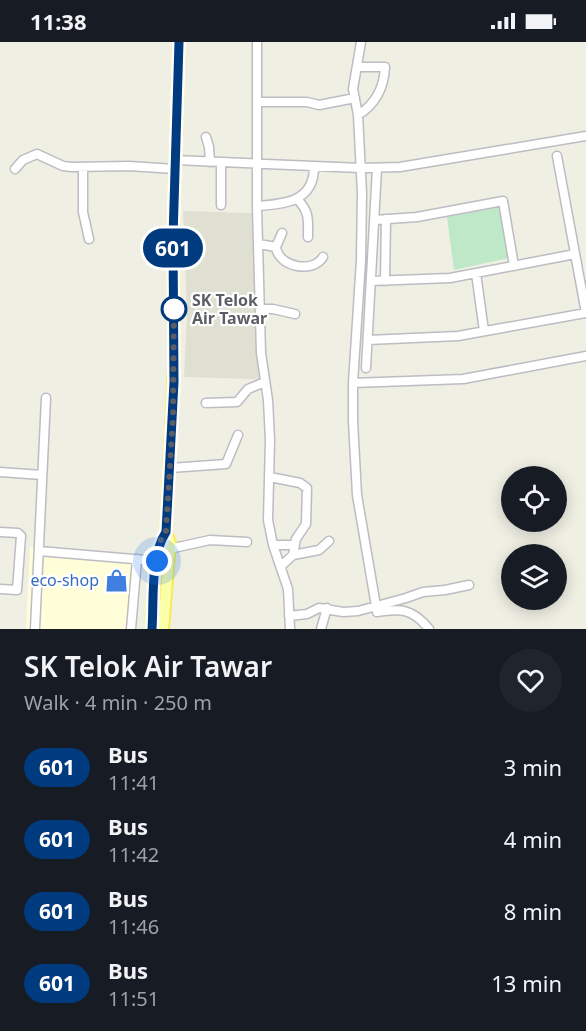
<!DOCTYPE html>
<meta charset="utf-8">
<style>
:root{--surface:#171b24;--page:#20242c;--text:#f1f3f6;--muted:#9ea1a6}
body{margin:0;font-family:"Noto Sans",sans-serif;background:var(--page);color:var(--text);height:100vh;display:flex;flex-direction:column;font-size:22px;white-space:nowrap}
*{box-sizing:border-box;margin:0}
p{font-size:20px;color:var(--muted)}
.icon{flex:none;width:33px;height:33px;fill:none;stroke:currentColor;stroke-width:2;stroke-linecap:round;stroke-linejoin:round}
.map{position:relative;height:587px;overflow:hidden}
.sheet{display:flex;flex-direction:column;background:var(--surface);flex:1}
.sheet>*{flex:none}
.badge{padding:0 12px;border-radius:20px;font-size:21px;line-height:39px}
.controls{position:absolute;left:501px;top:424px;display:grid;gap:12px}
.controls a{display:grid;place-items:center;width:66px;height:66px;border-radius:50%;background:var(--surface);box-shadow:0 3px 15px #0003;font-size:30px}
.you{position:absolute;width:30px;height:30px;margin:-15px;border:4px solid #fff;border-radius:50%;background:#1a73e8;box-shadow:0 0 0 9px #1a73e833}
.map>.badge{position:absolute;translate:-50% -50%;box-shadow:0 0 0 3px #fff}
.round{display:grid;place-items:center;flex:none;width:63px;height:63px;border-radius:32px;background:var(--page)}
.overview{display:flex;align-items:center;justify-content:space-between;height:102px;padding:0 24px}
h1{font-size:28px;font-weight:600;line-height:45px}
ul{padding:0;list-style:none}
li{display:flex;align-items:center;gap:18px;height:72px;padding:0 24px}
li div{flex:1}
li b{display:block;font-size:22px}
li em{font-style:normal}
li .badge{min-width:66px;font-weight:700;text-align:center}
.status{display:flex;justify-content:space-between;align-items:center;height:42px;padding:0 30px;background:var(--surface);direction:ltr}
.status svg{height:16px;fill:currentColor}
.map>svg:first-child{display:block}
.commercial{fill:#fffed9}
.education{fill:#dfdfd2}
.green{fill:#bfe8c8}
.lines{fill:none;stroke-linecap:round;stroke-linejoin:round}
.minor-casing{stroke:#bcbcc3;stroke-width:11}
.major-casing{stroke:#f8eb54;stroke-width:14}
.minor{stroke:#fff;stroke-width:8}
.major{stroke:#fbffa9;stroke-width:10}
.line-casing{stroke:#fff;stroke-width:14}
.line{stroke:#003b80;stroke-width:9}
.walk{stroke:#5c5e65;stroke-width:6;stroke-dasharray:0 10.8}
.stop-dot{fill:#fff;stroke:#003b80;stroke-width:3}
.labels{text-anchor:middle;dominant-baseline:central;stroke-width:4.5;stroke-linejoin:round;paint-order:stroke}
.stop-label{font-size:16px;font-weight:bold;fill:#5c5e65;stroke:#fff;text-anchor:start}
.shop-label{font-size:16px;fill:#366cbe;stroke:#fff;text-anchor:end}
</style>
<div class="status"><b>11:38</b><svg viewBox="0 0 49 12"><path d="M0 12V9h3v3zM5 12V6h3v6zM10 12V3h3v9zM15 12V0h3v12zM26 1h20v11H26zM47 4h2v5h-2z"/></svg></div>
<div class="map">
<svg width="586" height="587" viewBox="0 0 586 587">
<rect width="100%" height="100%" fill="#efefe4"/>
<path class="commercial" d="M30,505L136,513L133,587H26Z"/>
<path class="education" d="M183,169L252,171L259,337L184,335L187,273Z"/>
<path class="green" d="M501,165L513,215L454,228L447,175Z"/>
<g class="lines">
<defs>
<path id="minor" d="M257,0V164L261,311L268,358L270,398L268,478L273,503L288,547L290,587
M361,0L353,47L358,73L362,151L361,218L353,341V379L357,453L377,570C401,566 413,567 429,587
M357,25H385C384,45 376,62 358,73
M258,60H307L319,63L355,56
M206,95L209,105L210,120
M557,114L586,271
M175,118L361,126L400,125L586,94
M221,121V163
M83,126V170L89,197
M15,127L23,118L37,112L63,124L72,125L129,124L175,127
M297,157C310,170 308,178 308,195
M257,164C284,162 314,160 314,125
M374,178L417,175L503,159L514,224
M259,202L276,205C278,225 313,232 323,215
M276,205L282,191
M476,231L484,289
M371,239L450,236L575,212
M385,239L386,177
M260,267H273L295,272
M368,298L458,294L586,271
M366,326L377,126
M353,341L463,337L586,314
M206,361L237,360L248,347L265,340
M170,426L226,422L238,393
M0,430L42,433
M270,435L300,441L307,446L306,482L296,497L293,513L281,524
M0,490L18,491L21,494L17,548L0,547
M273,503H294
M169,507L210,498L247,500
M39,509L157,519
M293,513L319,508L329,499
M289,574L307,572L319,566L343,570L358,569L406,556L423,550L445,548L469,543
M35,587L46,356
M131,587L137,517
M321,587L327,566"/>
<path id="major" d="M152,587C154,559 150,514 166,491
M163,587L170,501L166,491L174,322L173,195L179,0"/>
</defs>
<use href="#minor" class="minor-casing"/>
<use href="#major" class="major-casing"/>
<use href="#minor" class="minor"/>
<use href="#major" class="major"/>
</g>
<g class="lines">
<defs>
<path id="line" d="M152,587C154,559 150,514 166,490L174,340L173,195L179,0"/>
</defs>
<use href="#line" class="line-casing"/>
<use href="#line" class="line"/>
<path class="walk" d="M157,519L159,501L166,490L173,374L174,267"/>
</g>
<defs>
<symbol id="shop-bare" viewBox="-9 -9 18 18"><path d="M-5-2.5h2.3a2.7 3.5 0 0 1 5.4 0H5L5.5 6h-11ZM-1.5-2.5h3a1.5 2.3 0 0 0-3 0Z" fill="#3f7fe0" stroke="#fff" stroke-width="2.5" paint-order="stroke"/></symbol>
</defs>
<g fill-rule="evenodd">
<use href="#shop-bare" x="100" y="522" width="33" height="33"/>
</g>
<circle class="stop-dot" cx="174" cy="267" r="12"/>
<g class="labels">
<g class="stop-label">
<text x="192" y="258">SK Telok<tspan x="192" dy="18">Air Tawar</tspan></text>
</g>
<g class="shop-label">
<text x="99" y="538">eco-shop</text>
</g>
</g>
</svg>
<div class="controls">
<a><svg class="icon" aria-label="locate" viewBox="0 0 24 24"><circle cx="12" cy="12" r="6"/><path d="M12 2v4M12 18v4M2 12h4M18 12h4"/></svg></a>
<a><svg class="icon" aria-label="layers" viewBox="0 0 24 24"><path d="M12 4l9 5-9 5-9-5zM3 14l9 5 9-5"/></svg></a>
</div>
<div class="you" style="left:157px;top:519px"></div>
<b class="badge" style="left:173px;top:206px;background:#003b80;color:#fff">601</b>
</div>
<section class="sheet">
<div class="overview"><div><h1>SK Telok Air Tawar</h1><p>Walk · 4 min · 250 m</p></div><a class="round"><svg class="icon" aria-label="heart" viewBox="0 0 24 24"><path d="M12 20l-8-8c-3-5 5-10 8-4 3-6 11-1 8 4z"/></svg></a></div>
<ul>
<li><span class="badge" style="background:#003b80;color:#fff">601</span><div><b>Bus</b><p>11:41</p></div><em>3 min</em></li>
<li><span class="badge" style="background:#003b80;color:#fff">601</span><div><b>Bus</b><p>11:42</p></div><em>4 min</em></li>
<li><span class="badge" style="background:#003b80;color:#fff">601</span><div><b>Bus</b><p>11:46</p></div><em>8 min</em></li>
<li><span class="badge" style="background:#003b80;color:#fff">601</span><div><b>Bus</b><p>11:51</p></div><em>13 min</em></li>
</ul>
</section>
